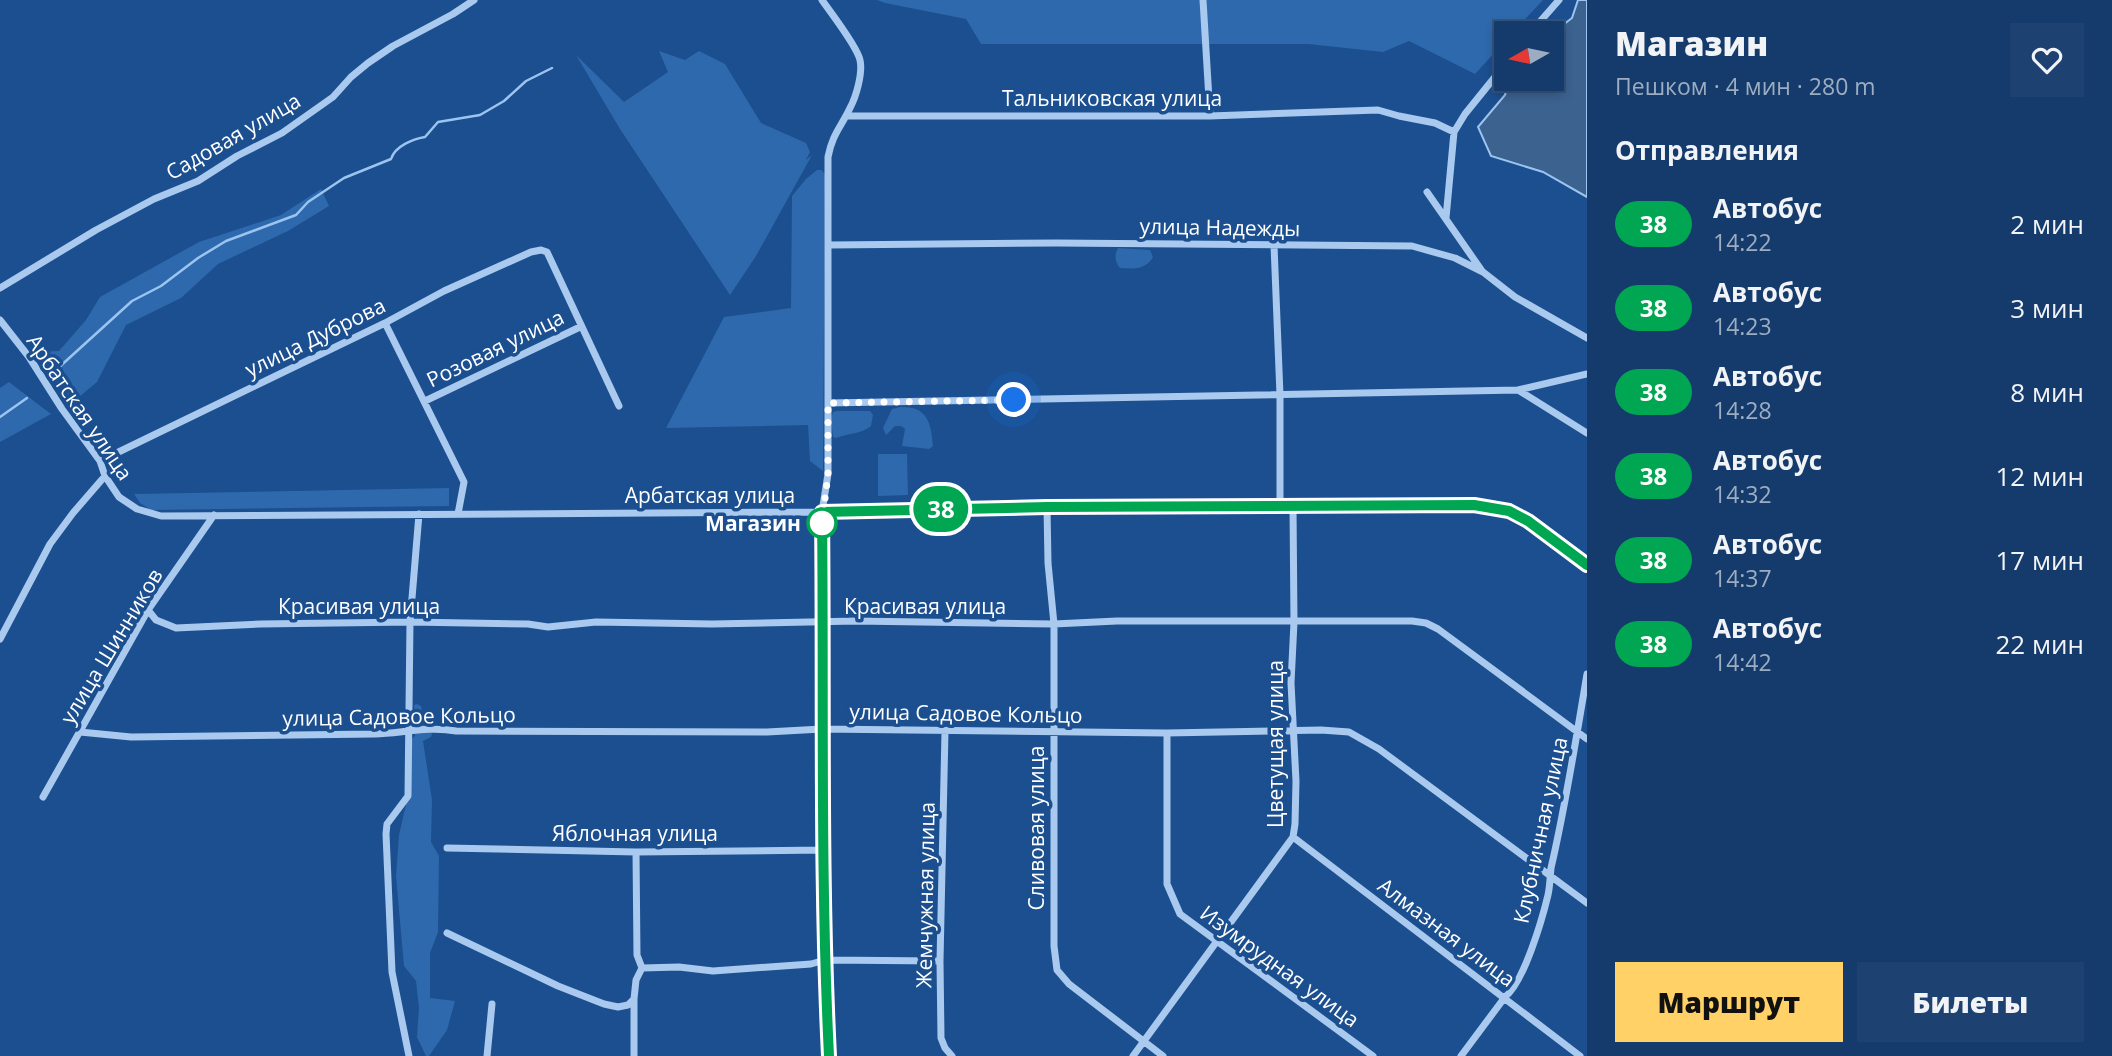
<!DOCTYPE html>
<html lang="ru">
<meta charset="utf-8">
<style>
:root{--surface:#143b6b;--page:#1d4271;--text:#f1f3f6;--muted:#9dadc1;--line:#33557e;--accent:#ffd166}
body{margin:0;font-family:"Open Sans",sans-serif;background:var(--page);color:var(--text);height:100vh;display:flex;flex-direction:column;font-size:26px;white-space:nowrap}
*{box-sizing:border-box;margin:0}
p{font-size:23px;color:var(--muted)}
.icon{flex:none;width:38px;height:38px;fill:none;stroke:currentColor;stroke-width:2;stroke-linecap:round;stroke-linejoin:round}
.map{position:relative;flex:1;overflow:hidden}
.side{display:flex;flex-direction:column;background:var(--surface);width:525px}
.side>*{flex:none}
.badge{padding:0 14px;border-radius:23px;font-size:24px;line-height:46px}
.needle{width:46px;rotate:261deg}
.controls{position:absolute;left:1494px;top:21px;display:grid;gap:14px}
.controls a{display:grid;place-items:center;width:70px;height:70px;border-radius:0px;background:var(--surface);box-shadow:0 4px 10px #0003,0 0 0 2px var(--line);font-size:35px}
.you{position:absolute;width:35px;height:35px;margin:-18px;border:5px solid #fff;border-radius:50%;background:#1a73e8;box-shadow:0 0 0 10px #1a73e833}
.map>.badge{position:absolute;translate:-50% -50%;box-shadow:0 0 0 4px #fff}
h2{padding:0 28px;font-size:26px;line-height:63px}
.round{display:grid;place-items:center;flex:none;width:74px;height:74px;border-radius:0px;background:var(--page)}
.overview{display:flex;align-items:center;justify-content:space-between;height:119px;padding:0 28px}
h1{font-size:33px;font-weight:800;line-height:52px}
.cta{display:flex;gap:14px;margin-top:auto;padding:14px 28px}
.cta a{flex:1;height:80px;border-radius:0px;background:var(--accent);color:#111;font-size:28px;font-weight:800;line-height:80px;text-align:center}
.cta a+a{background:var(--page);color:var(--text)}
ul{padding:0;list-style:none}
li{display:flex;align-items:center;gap:21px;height:84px;padding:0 28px}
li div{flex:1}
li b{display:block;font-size:26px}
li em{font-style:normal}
li .badge{min-width:77px;font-weight:700;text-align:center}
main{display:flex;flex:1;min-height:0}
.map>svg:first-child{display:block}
.green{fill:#2e69ad}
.water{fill:#3c6290;stroke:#9cc4f0;stroke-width:2}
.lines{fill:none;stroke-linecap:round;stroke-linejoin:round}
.stream{stroke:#9cc4f0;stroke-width:2.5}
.street{stroke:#a9c9ee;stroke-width:7}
.line-casing{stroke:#fff;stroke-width:16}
.line{stroke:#00a651;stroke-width:10}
.walk{stroke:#fff;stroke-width:7;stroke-dasharray:0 12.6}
.stop-dot{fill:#fff;stroke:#00a651;stroke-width:3.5}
.labels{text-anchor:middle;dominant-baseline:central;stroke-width:7;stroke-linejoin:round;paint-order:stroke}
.street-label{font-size:21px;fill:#fff;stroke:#1b4f8f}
.stop-label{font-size:21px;font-weight:bold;fill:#fff;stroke:#1b4f8f;text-anchor:end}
</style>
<main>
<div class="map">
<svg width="1587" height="1056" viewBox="0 0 1587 1056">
<rect width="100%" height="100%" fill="#1b4f8f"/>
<path class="green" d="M877,0H1543L1512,33H1507V39L1475,74L1409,41L1383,52L1308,44H981L966,19L885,3Z
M659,51L685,60L699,51L725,64L761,123L806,143L810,152L806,160L812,155L756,256L730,295L620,129L576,55L624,102L668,72Z
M817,170H822L825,175L823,471L810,461L808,425L666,428L724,317L791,308L792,196L806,179Z
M321,189L329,206L288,231L218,264L181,298L126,325L97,382L73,402L34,352L59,351L86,320L100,297L199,242L281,215Z
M1118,248L1150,250L1153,257C1146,270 1133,269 1120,268C1115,262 1114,255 1118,248Z
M9,382L51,414L0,442V388Z
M900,407C927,406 931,422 933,446L929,449L902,446L905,429L901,426H895L886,435L883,428L892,409Z
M837,411H870L873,415L871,426C862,434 848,433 836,438L833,437L831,419L833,412Z
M878,454H907L908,495L878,496Z
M449,488V506L151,510L140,503L134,494Z
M417,704L421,706L423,716L432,734L431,737L423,741L432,800L431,842L439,856L438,932L430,953V998L455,1001L447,1030L429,1056H426L417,1037L419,1008L416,981L404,966L396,876L399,835L408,796L411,740L415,736L414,705Z"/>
<path class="water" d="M1578,0H1587V197L1543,172L1491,156L1478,127L1505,95L1509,79H1552V38L1559,28L1572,18Z"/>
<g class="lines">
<path class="stream" d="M56,370L132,301L161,286L198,258L226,241L296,215L308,202L344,178L391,159C395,146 413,139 425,137L438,122L480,115L504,101L526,81L552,68
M0,417L27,398"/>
<path class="street" d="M822,0C831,13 857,46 860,60C863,73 856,97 850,108C841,127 832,135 828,157V474L822,512L824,623L822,729L829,1056
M1203,0L1210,116
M1530,33L1559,0
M846,116H1210L1378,110L1399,116L1435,123L1454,132
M1427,192L1482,271
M1446,218L1454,132L1465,114L1507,62
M829,245L1057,243L1412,246L1455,258L1483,272L1515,297L1587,338
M1274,245L1280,395V507
M0,288L96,230L154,199L198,181L237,156L282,133L333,97L351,77L368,63L393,46L453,14L474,0
M0,320L29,357L62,409L100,461L105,476L119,497L137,509L161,516L822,512L1047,507H1293L1474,505L1509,511L1529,521L1587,565
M385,323L464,482L458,514
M1518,390L1587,374
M425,401L580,327
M828,403L1518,390L1587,433
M100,461L385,323L444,291L531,252L541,250L547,252L619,406
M1047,507L1048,563L1054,624V946L1057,970L1069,984L1163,1056
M148,610L156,620L176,628L261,624L410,622L528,624L548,627L596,622L712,624L856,621L1054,624L1117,621H1412L1426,623L1438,629L1587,739
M0,639L50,544L73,513L105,476
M945,731L940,961L941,1038L945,1048L952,1056
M80,732L131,737L375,734C402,733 429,726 456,731L767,732L822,729L1167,733L1321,730L1349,732L1379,749L1587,903
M1167,733V884L1180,914L1373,1056
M43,797L148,610L214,515
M1293,837L1580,1056
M447,848L636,852L823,850
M636,852L637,955L642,968
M447,933L558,986L604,1004L618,1007L628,1005L634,999L636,980L642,968L679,967L713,971L811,964L825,960L940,961
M409,1056L392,972L386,834L387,824L408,796L410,622L419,514
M487,1056L492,1004
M634,1056V999
M1133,1056L1293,837L1295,824L1296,781L1291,683L1294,622L1293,507
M1461,1056L1505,997C1524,982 1542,920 1548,895C1550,886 1550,877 1551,868C1566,804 1576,739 1587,674"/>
</g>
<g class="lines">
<defs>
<path id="line" d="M829,1056C820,875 824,693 822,512L1047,507L1474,505L1509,511L1528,521L1587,565"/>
</defs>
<use href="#line" class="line-casing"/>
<use href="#line" class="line"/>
<path class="walk" d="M822,523L828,474V403L1014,400"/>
</g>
<circle class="stop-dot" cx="822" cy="523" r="14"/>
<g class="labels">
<g class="street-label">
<text x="1112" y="98">Тальниковская улица</text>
<text transform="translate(233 136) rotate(-30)">Садовая улица</text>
<text transform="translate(1220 227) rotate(1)">улица Надежды</text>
<text transform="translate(315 337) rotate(-26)">улица Дуброва</text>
<text transform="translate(495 348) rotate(-26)">Розовая улица</text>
<text transform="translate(80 407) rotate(56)">Арбатская улица</text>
<text x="710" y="495">Арбатская улица</text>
<text x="359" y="606">Красивая улица</text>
<text x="925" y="606">Красивая улица</text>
<text transform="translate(111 646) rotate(-59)">улица Шинников</text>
<text transform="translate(966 713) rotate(1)">улица Садовое Кольцо</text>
<text transform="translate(399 716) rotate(-1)">улица Садовое Кольцо</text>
<text transform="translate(1275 744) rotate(-90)">Цветущая улица</text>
<text transform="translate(1036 828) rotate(-90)">Сливовая улица</text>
<text transform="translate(1540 830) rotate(-78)">Клубничная улица</text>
<text x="635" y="833">Яблочная улица</text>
<text transform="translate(925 895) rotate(-89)">Жемчужная улица</text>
<text transform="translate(1447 932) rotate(37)">Алмазная улица</text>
<text transform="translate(1280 966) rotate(36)">Изумрудная улица</text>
</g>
<g class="stop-label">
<text x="801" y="523">Магазин</text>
</g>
</g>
</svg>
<div class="controls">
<a><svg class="needle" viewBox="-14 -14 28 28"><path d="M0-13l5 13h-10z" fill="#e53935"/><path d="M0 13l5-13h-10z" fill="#9dadc1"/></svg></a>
</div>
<div class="you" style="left:1014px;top:400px"></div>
<b class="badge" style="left:941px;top:509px;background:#00a651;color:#fff">38</b>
</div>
<section class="side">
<div class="overview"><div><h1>Магазин</h1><p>Пешком · 4 мин · 280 m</p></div><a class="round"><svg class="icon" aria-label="heart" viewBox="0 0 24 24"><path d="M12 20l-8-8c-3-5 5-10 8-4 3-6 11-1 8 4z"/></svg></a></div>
<h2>Отправления</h2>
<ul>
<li><span class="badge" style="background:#00a651;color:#fff">38</span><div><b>Автобус</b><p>14:22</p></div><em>2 мин</em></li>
<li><span class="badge" style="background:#00a651;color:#fff">38</span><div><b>Автобус</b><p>14:23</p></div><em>3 мин</em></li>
<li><span class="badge" style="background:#00a651;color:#fff">38</span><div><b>Автобус</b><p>14:28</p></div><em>8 мин</em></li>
<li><span class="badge" style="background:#00a651;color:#fff">38</span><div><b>Автобус</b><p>14:32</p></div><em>12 мин</em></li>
<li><span class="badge" style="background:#00a651;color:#fff">38</span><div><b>Автобус</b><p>14:37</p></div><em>17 мин</em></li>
<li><span class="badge" style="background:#00a651;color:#fff">38</span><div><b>Автобус</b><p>14:42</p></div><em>22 мин</em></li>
</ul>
<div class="cta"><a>Маршрут</a><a>Билеты</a></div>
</section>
</main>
